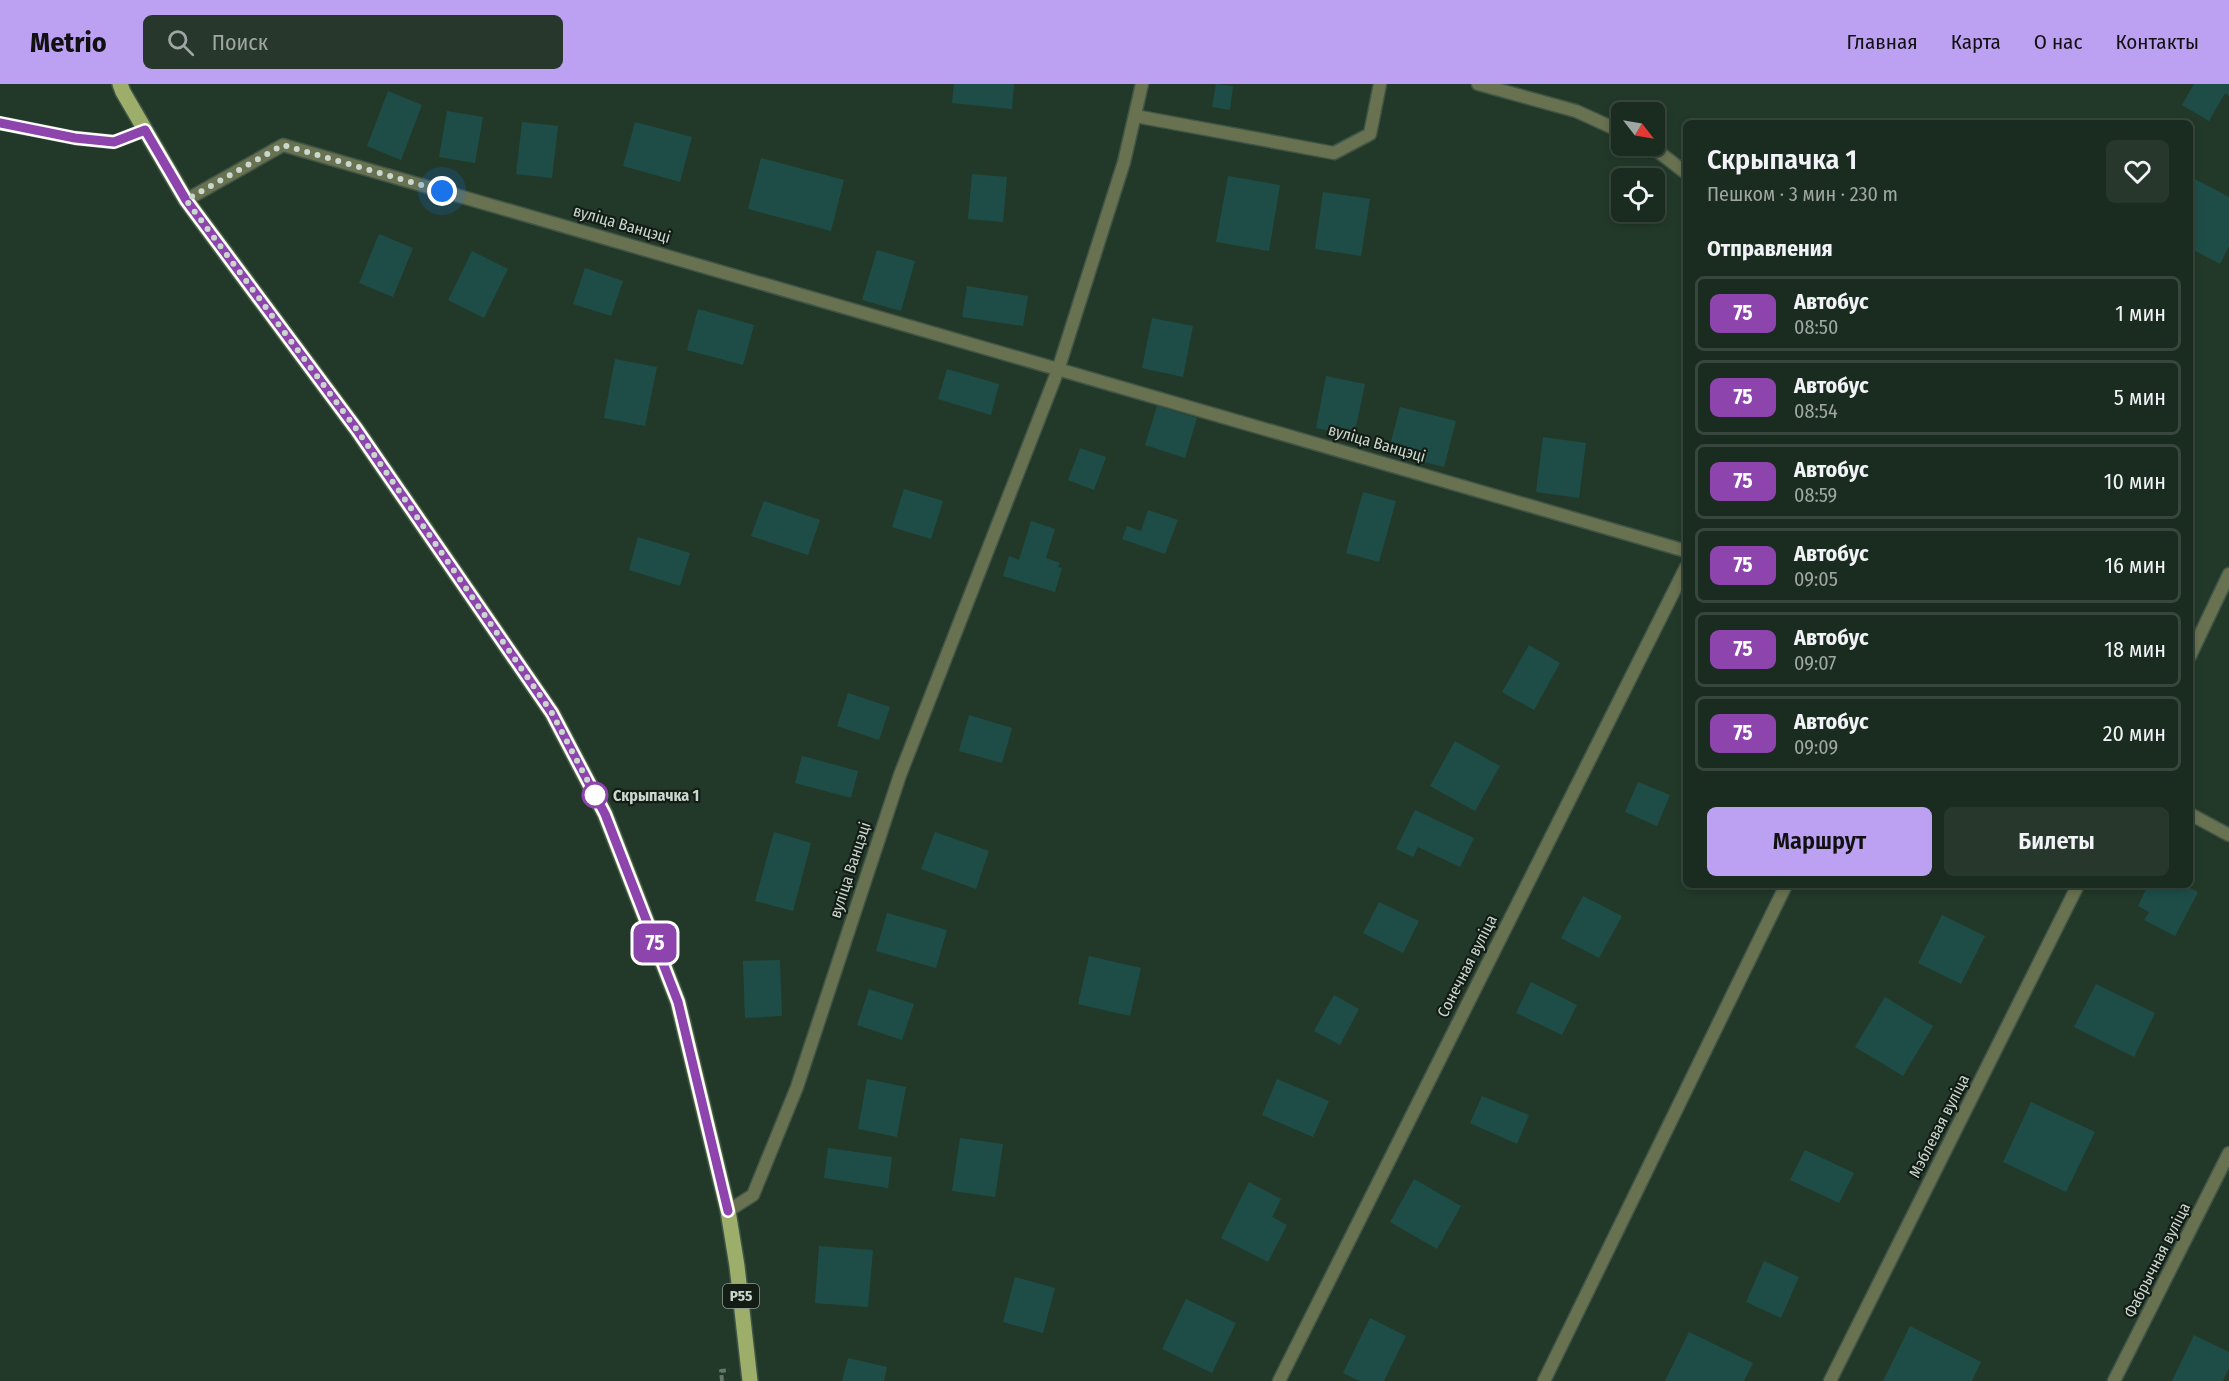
<!DOCTYPE html>
<html lang="ru">
<meta charset="utf-8">
<style>
:root{--surface:#1a2b1f;--page:#27372c;--text:#f1f3f6;--muted:#9fa7a4;--line:#38473d;--accent:#bca0f2}
body{margin:0;font-family:"Fira Sans Condensed",sans-serif;background:var(--page);color:var(--text);height:100vh;display:flex;flex-direction:column;font-size:22px;white-space:nowrap}
*{box-sizing:border-box;margin:0}
p{font-size:20px;color:var(--muted)}
.icon{flex:none;width:33px;height:33px;fill:none;stroke:currentColor;stroke-width:2;stroke-linecap:round;stroke-linejoin:round}
.map{position:relative;flex:1;overflow:hidden}
.side{position:absolute;left:1683px;top:36px;width:510px;height:768px;display:flex;flex-direction:column;background:var(--surface);border-radius:9px;box-shadow:0 3px 9px #0003,0 0 0 2px var(--line)}
.side>*{flex:none}
.badge{padding:0 12px;border-radius:9px;font-size:21px;line-height:39px}
.needle{width:39px;rotate:121deg}
.buttons{position:absolute;left:1611px;top:18px;display:grid;gap:12px}
.buttons a{display:grid;place-items:center;width:54px;height:54px;border-radius:9px;background:var(--surface);box-shadow:0 3px 9px #0003,0 0 0 2px var(--line);font-size:30px}
.you{position:absolute;width:30px;height:30px;margin:-15px;border:4px solid #fff;border-radius:50%;background:#1a73e8;box-shadow:0 0 0 9px #1a73e833}
.map>.badge{position:absolute;translate:-50% -50%;box-shadow:0 0 0 3px #fff}
h2{padding:0 24px;font-size:22px;line-height:54px}
.round{display:grid;place-items:center;flex:none;width:63px;height:63px;border-radius:9px;background:var(--page)}
.overview{display:flex;align-items:center;justify-content:space-between;height:102px;padding:0 24px}
h1{font-size:28px;font-weight:600;line-height:45px}
.button{display:flex;gap:12px;margin-top:auto;padding:12px 24px}
.button a{flex:1;height:69px;border-radius:9px;background:var(--accent);color:#111;font-size:24px;font-weight:600;line-height:69px;text-align:center}
.button a+a{background:var(--page);color:var(--text)}
ul{padding:0;list-style:none}
li{display:flex;align-items:center;gap:18px;height:75px;margin:0 12px 9px;padding:0 12px;border:3px solid var(--line);border-radius:9px}
li div{flex:1}
li b{display:block;font-size:22px}
li em{font-style:normal}
li .badge{min-width:66px;font-weight:700;text-align:center}
header{display:flex;align-items:center;gap:36px;box-sizing:border-box;height:84px;padding:0 30px;background:var(--accent);color:#111}
header strong{font-size:28px}
nav{display:flex;gap:33px;margin-inline-start:auto;font-size:21px}
.search{width:420px;height:54px;background:var(--page);display:flex;align-items:center;gap:15px;box-sizing:border-box;padding:0 21px;border-radius:9px;color:var(--muted);font-size:22px}
.map>svg:first-child{display:block}
.building{fill:#1e4d48}
.lines{fill:none;stroke-linecap:round;stroke-linejoin:round}
.lane-casing{stroke:#405547;stroke-width:15}
.street-casing{stroke:#405547;stroke-width:15}
.primary-casing{stroke:#405547;stroke-width:18}
.path{stroke:#637769;stroke-width:4;stroke-dasharray:6 3;stroke-linecap:butt}
.lane{stroke:#687150;stroke-width:12}
.street{stroke:#687150;stroke-width:12}
.primary{stroke:#9cae69;stroke-width:15}
.line-casing{stroke:#fff;stroke-width:14}
.line{stroke:#8e44ad;stroke-width:9}
.walk{stroke:#c9d7cd;stroke-width:6;stroke-dasharray:0 10.8}
.stop-dot{fill:#fff;stroke:#8e44ad;stroke-width:3}
.labels{text-anchor:middle;dominant-baseline:central;stroke-width:4.5;stroke-linejoin:round;paint-order:stroke}
.shield{fill:#131d16;stroke:#929f96;stroke-width:1.5}
.shield-label{font-size:15px;font-weight:bold;fill:#c9d7cd}
.street-label{font-size:16px;fill:#c9d7cd;stroke:#131d16}
.stop-label{font-size:16px;font-weight:bold;fill:#c9d7cd;stroke:#131d16;text-anchor:start}
</style>
<header>
<strong>Metrio</strong>
<div class="search"><svg class="icon" aria-label="search" viewBox="0 0 24 24"><circle cx="10" cy="10" r="6"/><path d="M15 15l6 6"/></svg>Поиск</div>
<nav><a>Главная</a><a>Карта</a><a>О нас</a><a>Контакты</a></nav>
</header>
<div class="map">
<svg width="2229" height="1297" viewBox="0 0 2229 1297">
<rect width="100%" height="100%" fill="#223929"/>
<path class="building" d="M954,0H1014L1012,25L952,19Z
M1216,0L1233,2L1230,26L1212,23Z
M2194,0H2229V12L2225,9L2209,37L2182,21Z
M388,7L422,21L401,76L367,62Z
M447,27L483,33L475,79L439,73Z
M522,38L558,42L552,94L516,90Z
M635,38L692,53L680,98L623,82Z
M761,74L844,96L831,147L748,125Z
M972,90L1007,93L1003,138L968,135Z
M1228,92L1280,101L1269,167L1216,158Z
M2193,94L2229,113V162L2220,180L2190,164V99Z
M1323,108L1370,115L1361,172L1315,165Z
M379,150L413,164L393,213L359,199Z
M877,166L915,177L901,227L862,216Z
M472,167L508,185L484,234L448,216Z
M585,184L623,197L611,232L573,220Z
M967,202L1028,212L1023,242L962,233Z
M698,225L754,241L743,281L687,266Z
M1152,234L1193,242L1183,293L1142,284Z
M615,275L657,283L645,342L604,334Z
M947,285L999,300L991,331L938,315Z
M1326,292L1365,300L1354,352L1316,344Z
M1157,322L1197,334L1185,374L1145,361Z
M1400,323L1456,337L1444,383L1388,369Z
M1543,353L1586,359L1579,414L1536,408Z
M1080,364L1106,373L1094,406L1068,396Z
M904,405L943,417L931,455L892,443Z
M1363,408L1396,417L1379,478L1346,469Z
M764,417L820,436L808,471L751,452Z
M1148,426L1178,436L1165,470L1122,455L1127,442L1141,447Z
M1031,437L1055,445L1046,474L1060,479L1058,483L1062,484L1055,508L1003,492L1009,472L1019,476Z
M638,453L690,469L680,502L629,486Z
M1529,561L1560,579L1534,626L1502,608Z
M848,609L890,623L879,656L837,642Z
M969,631L1012,644L1002,679L959,667Z
M1455,657L1500,682L1475,727L1430,702Z
M802,672L858,687L851,714L795,699Z
M1638,698L1670,711L1657,742L1625,728Z
M1415,726L1474,754L1460,783L1418,763L1413,773L1396,765Z
M774,748L811,759L793,827L755,817Z
M935,748L989,767L976,805L921,785Z
M2148,801H2184L2198,808L2175,852L2144,836L2149,828L2138,822Z
M1583,812L1622,832L1599,874L1561,854Z
M1379,818L1419,837L1403,869L1363,849Z
M887,829L947,846L936,884L876,867Z
M1942,831L1985,852L1961,900L1918,879Z
M1089,872L1141,884L1130,932L1078,920Z
M780,876L782,932L745,934L743,877Z
M1531,898L1577,921L1562,951L1516,929Z
M2096,900L2155,929L2134,973L2074,943Z
M869,905L914,920L902,956L857,941Z
M1334,911L1359,925L1340,961L1314,947Z
M1885,913L1933,942L1903,992L1855,963Z
M867,995L906,1003L897,1053L858,1045Z
M1277,995L1329,1017L1313,1053L1262,1031Z
M1482,1012L1529,1031L1517,1060L1470,1039Z
M2031,1018L2095,1048L2066,1108L2003,1078Z
M960,1054L1003,1060L995,1113L952,1107Z
M828,1064L892,1073L888,1104L824,1094Z
M1805,1066L1854,1089L1839,1119L1790,1096Z
M1414,1095L1461,1122L1437,1165L1390,1138Z
M1249,1098L1281,1115L1272,1133L1287,1141L1268,1178L1221,1154Z
M819,1162L873,1166L868,1223L815,1219Z
M1764,1177L1799,1193L1781,1234L1746,1218Z
M1015,1193L1055,1204L1043,1249L1003,1238Z
M1186,1215L1236,1239L1212,1289L1162,1265Z
M1370,1234L1406,1252L1384,1297H1360L1343,1289Z
M1910,1242L1981,1278L1972,1297H1883Z
M1689,1248L1753,1279L1744,1297H1665Z
M2194,1251L2229,1268V1284L2223,1297H2172Z
M848,1274L887,1283L884,1297H842Z"/>
<g class="lines">
<defs>
<path id="lane" d="M1135,32L1334,69L1370,50L1380,0
M0,39L75,54L114,58L145,46
M2190,730L2229,751
M1544,1297L1786,801"/>
<path id="street" d="M1478,0L1576,27L1622,48
M1651,62L1686,89
M186,116L283,61L1686,467
M2190,572L2229,490
M728,1127L753,1111L797,1003L900,691L1058,286L1124,78L1142,0
M1279,1297L1686,483
M1830,1297L2078,801
M2114,1297L2229,1069"/>
<path id="primary" d="M120,0L123,8L186,116L357,346L552,629L605,730L678,918L728,1127L737,1182L750,1297"/>
</defs>
<use href="#lane" class="lane-casing"/>
<use href="#street" class="street-casing"/>
<use href="#primary" class="primary-casing"/>
<path class="path" d="M722,1297L721,1287L729,1286"/>
<use href="#lane" class="lane"/>
<use href="#street" class="street"/>
<use href="#primary" class="primary"/>
</g>
<g class="lines">
<defs>
<path id="line" d="M0,39L75,54L114,58L145,46L186,116L357,346L552,629L605,730L678,918L728,1127"/>
</defs>
<use href="#line" class="line-casing"/>
<use href="#line" class="line"/>
<path class="walk" d="M442,107L283,61L186,116L357,346L552,629L595,711"/>
</g>
<circle class="stop-dot" cx="595" cy="711" r="12"/>
<g class="labels">
<rect class="shield" x="723" y="1200" width="36" height="24" rx="4.5"/>
<g class="shield-label">
<text x="741" y="1212">Р55</text>
</g>
<g class="street-label">
<text transform="translate(622 140) rotate(16)">вуліца Ванцэці</text>
<text transform="translate(1377 359) rotate(16)">вуліца Ванцэці</text>
<text transform="translate(850 786) rotate(-72)">вуліца Ванцэці</text>
<text transform="translate(1467 882) rotate(-63)">Сонечная вуліца</text>
<text transform="translate(1939 1042) rotate(-63)">Мэблевая вуліца</text>
<text transform="translate(2157 1176) rotate(-63)">Фабрычная вуліца</text>
</g>
<g class="stop-label">
<text x="613" y="711">Скрыпачка 1</text>
</g>
</g>
</svg>
<div class="buttons">
<a><svg class="needle" viewBox="-14 -14 28 28"><path d="M0-13l5 13h-10z" fill="#e53935"/><path d="M0 13l5-13h-10z" fill="#9fa7a4"/></svg></a>
<a><svg class="icon" aria-label="locate" viewBox="0 0 24 24"><circle cx="12" cy="12" r="6"/><path d="M12 2v4M12 18v4M2 12h4M18 12h4"/></svg></a>
</div>
<div class="you" style="left:442px;top:107px"></div>
<b class="badge" style="left:655px;top:859px;background:#8e44ad;color:#fff">75</b>
<section class="side">
<div class="overview"><div><h1>Скрыпачка 1</h1><p>Пешком · 3 мин · 230 m</p></div><a class="round"><svg class="icon" aria-label="heart" viewBox="0 0 24 24"><path d="M12 20l-8-8c-3-5 5-10 8-4 3-6 11-1 8 4z"/></svg></a></div>
<h2>Отправления</h2>
<ul>
<li><span class="badge" style="background:#8e44ad;color:#fff">75</span><div><b>Автобус</b><p>08:50</p></div><em>1 мин</em></li>
<li><span class="badge" style="background:#8e44ad;color:#fff">75</span><div><b>Автобус</b><p>08:54</p></div><em>5 мин</em></li>
<li><span class="badge" style="background:#8e44ad;color:#fff">75</span><div><b>Автобус</b><p>08:59</p></div><em>10 мин</em></li>
<li><span class="badge" style="background:#8e44ad;color:#fff">75</span><div><b>Автобус</b><p>09:05</p></div><em>16 мин</em></li>
<li><span class="badge" style="background:#8e44ad;color:#fff">75</span><div><b>Автобус</b><p>09:07</p></div><em>18 мин</em></li>
<li><span class="badge" style="background:#8e44ad;color:#fff">75</span><div><b>Автобус</b><p>09:09</p></div><em>20 мин</em></li>
</ul>
<div class="button"><a>Маршрут</a><a>Билеты</a></div>
</section>
</div>
